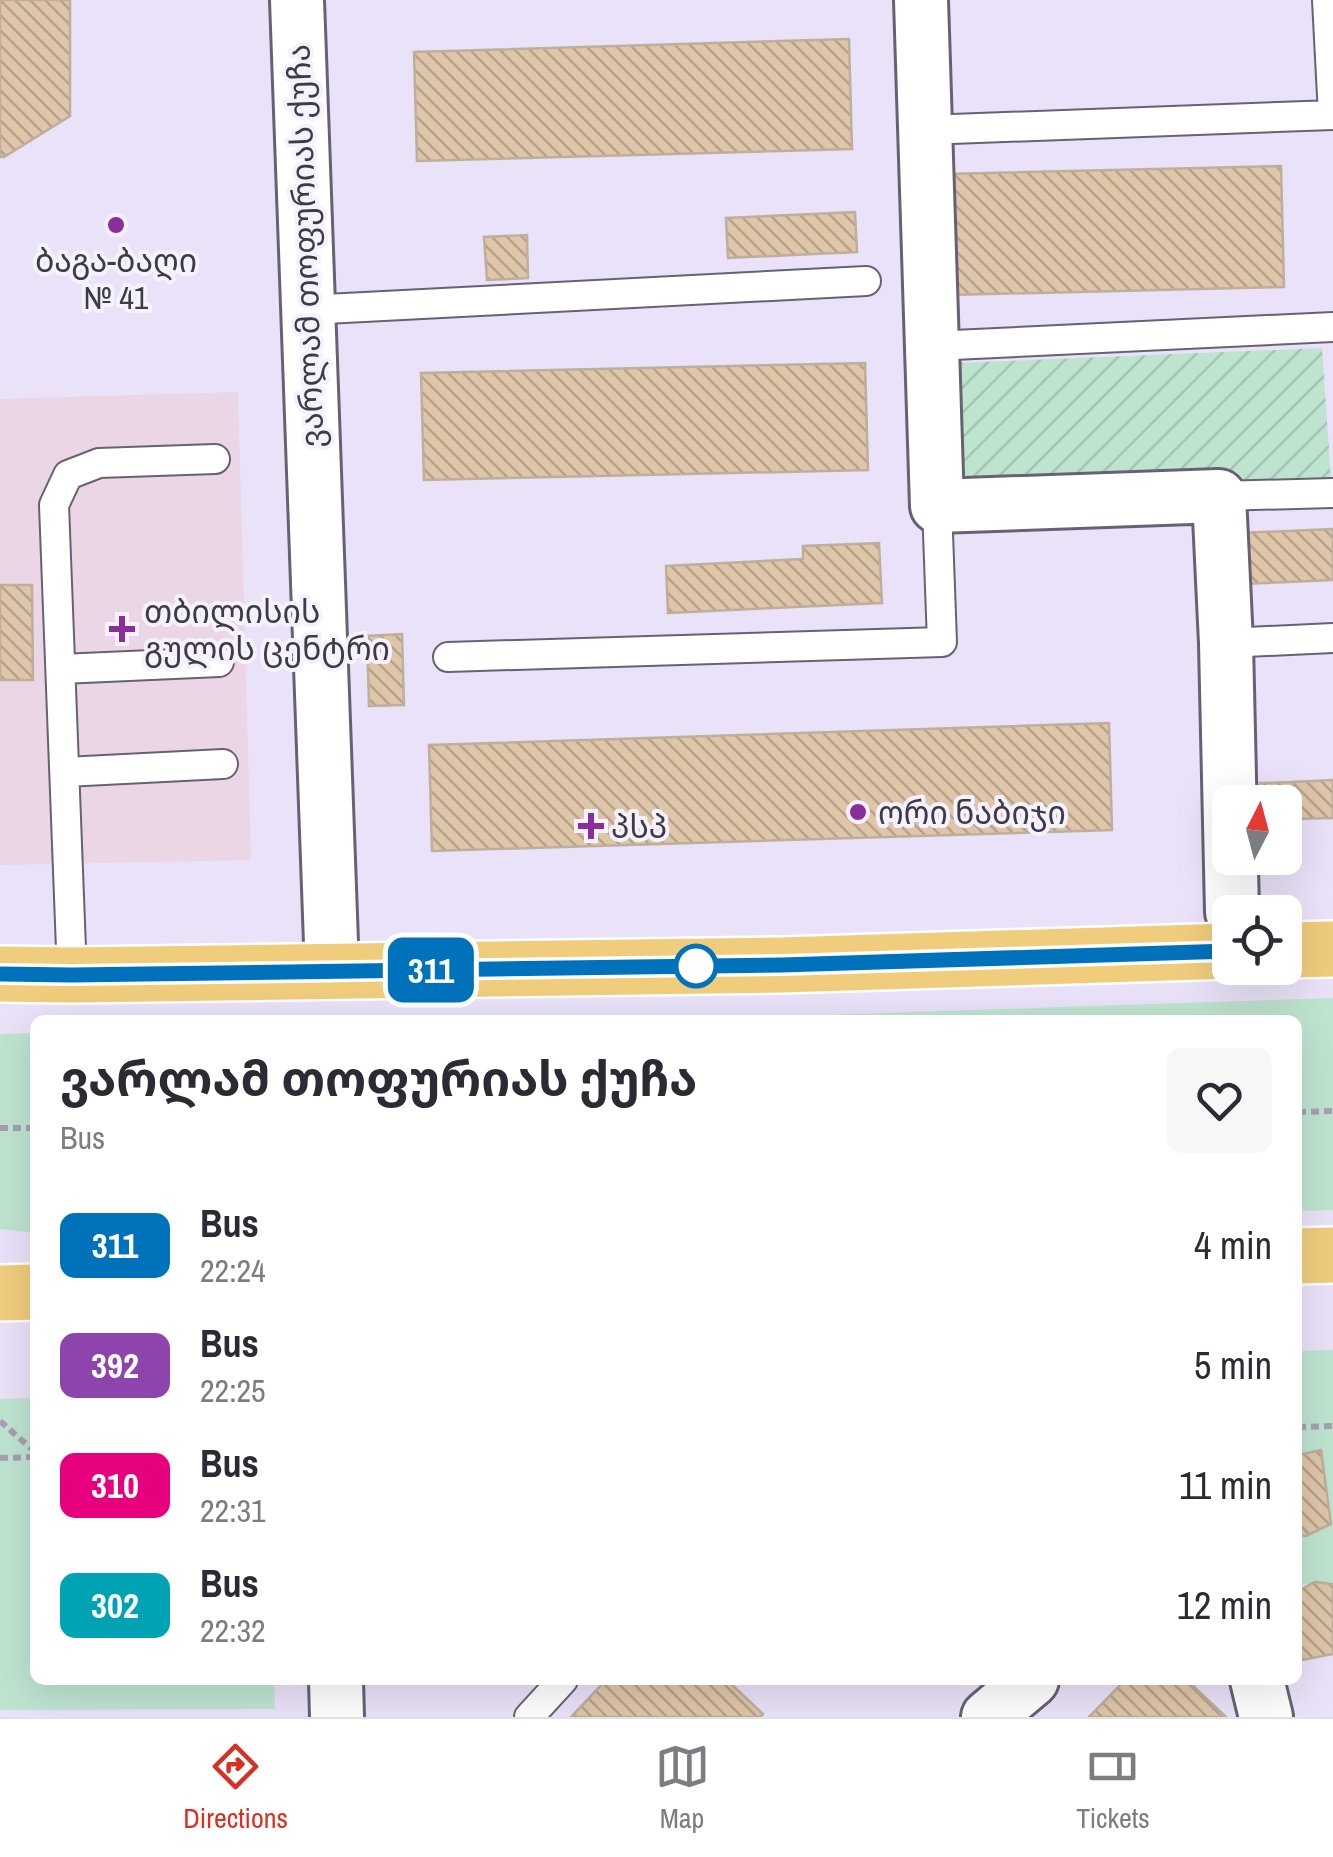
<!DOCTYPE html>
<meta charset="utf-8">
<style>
:root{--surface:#fff;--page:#f7f7f7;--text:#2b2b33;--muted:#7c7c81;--line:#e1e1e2;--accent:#d93025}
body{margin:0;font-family:"Archivo Narrow","Noto Sans Georgian",sans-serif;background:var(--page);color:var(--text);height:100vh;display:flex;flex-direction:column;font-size:38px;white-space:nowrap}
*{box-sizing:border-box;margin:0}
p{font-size:32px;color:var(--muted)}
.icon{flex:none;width:55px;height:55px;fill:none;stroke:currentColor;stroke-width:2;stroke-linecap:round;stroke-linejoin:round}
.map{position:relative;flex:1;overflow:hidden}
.panel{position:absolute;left:30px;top:1015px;width:1272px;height:670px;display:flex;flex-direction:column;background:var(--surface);border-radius:15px;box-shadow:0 10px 40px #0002}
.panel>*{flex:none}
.badge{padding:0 20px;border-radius:15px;font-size:35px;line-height:65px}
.needle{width:65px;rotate:6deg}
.tools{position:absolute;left:1212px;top:785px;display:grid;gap:20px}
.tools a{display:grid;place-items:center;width:90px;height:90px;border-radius:15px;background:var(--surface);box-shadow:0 10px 40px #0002;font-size:50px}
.map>.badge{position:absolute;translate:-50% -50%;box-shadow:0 0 0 5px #fff}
.round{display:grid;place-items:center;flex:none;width:105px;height:105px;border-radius:15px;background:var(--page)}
.summary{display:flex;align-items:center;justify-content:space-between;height:170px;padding:0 30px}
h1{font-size:48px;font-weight:700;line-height:75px}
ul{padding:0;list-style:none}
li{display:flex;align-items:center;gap:30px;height:120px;padding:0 30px}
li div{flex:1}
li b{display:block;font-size:38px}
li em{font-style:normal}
li .badge{min-width:110px;font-weight:700;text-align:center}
.tab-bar{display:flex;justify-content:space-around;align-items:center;height:140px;border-top:2px solid var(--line);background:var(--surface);font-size:28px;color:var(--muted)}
.tab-bar a{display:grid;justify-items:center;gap:5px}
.tab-bar .current{color:var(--accent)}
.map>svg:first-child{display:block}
.medical{fill:#ead6e5}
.park{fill:#bee4d0}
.garden{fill:url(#garden-furrows)}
.building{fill:url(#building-back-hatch);stroke:#beaf9d;stroke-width:2.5}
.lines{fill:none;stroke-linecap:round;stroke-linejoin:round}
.lane-casing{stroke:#686173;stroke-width:32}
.street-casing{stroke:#686173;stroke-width:58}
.primary-casing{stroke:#fff;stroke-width:60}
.path{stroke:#a6a0b1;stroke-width:6;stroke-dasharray:8 5;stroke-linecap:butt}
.lane{stroke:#fff;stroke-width:28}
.street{stroke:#fff;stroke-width:52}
.primary{stroke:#f0cc7d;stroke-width:55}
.line-casing{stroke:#fff;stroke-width:22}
.line{stroke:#0072bc;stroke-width:15}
.poi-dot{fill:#8a2e99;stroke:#f6f1ff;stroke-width:4}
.stop-dot{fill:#fff;stroke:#0072bc;stroke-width:5}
.labels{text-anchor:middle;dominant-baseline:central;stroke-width:8;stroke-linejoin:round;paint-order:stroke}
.street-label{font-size:32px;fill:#3e3b44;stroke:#f6f1ff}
.poi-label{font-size:32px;fill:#3e3b44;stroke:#f6f1ff;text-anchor:start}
</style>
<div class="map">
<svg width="1333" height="1717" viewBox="0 0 1333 1717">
<defs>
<pattern id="garden-furrows" width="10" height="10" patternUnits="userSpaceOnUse" patternTransform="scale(2.5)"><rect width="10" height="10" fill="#bee4d0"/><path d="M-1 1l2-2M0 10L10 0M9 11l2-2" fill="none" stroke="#a4c4b4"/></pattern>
<pattern id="building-back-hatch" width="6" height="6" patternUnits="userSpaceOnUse" patternTransform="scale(2.5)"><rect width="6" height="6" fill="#dfc6a9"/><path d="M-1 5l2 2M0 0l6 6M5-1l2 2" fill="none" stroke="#b6a28b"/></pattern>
</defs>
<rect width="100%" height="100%" fill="#eae2f8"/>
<path class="medical" d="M238,392L251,860L0,865V399Z"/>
<path class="park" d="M1333,998V1210L1298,1211V1020H607L793,1016Z
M35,1033V1233L0,1229V1034Z
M1333,1350V1582L1298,1585V1351Z
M35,1398V1680H274L275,1709L0,1710V1399Z"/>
<path class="garden" d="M1322,348L1331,479L961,493L957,363Z"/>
<path class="building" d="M0,0H70V116L4,157H0Z
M849,39L852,149L417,161L414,52Z
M1281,166L1284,287L950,295L947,174Z
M855,212L857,252L728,258L726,218Z
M527,235L528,278L487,280L484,237Z
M865,363L868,470L424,480L421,373Z
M1333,529V580L1242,584L1240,533Z
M879,543L882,603L668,613L666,566L803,559V546Z
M0,585H32L33,680H0Z
M402,634L404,705L369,706L367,636Z
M1109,723L1112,830L432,851L429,745Z
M1333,780V818L1294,819L1293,782Z
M1293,782L1294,819H1285V802H1260V783Z
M1321,1450L1331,1524L1306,1536L1298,1535V1455Z
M1315,1582L1333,1584V1654L1302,1660L1298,1636V1591Z
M606,1680H727L763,1714L760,1717H571Z
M1125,1680H1187L1226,1717H1089Z"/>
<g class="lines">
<defs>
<path id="lane" d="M1327,0L1333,115
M925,130L1333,115
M306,310L866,281
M932,346L1333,327
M1219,496L1333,493
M1226,643L1333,638
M448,657L942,642L937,506
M61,669L219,662
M65,772L223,764
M72,975L54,505L68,475L99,463L215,459
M529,1717L563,1680"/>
<path id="street" d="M297,0L332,971
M921,0L937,506L1219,496L1226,643L1232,912
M336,1680L337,1717
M1257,1680L1266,1717
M988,1717L1032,1680"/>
<path id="primary" d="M1285,950L1333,949
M0,974L72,975L782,965L1230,951
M1298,1256L1333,1255
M0,1293L35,1292"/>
</defs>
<use href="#lane" class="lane-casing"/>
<use href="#street" class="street-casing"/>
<use href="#primary" class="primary-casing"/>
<path class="path" d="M1298,1112L1333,1111
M0,1128H35
M0,1421L35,1452
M1298,1427L1333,1426
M0,1458L35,1457"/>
<use href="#lane" class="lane"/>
<use href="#street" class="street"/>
<use href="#primary" class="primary"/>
</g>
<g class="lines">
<defs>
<path id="line" d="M0,974L72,975L782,965L1230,951"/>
</defs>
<use href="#line" class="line-casing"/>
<use href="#line" class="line"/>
</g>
<g class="poi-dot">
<circle cx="116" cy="225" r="10"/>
<path d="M117 614h10v10h10v10h-10v10h-10v-10h-10v-10h10z"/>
<circle cx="858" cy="812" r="10"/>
<path d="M586 811h10v10h10v10h-10v10h-10v-10h-10v-10h10z"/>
</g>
<circle class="stop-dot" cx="696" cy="966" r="20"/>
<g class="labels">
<g class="street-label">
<text transform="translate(305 246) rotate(-92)">ვარლამ თოფურიას ქუჩა</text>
</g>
<g class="poi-label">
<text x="116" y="260" text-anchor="middle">ბაგა-ბაღი<tspan x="116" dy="37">№ 41</tspan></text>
<text x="144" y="611">თბილისის<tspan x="144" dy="37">გულის ცენტრი</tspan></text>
<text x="878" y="812">ორი ნაბიჯი</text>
<text x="611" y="826">პსპ</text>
</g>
</g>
</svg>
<div class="tools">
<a><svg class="needle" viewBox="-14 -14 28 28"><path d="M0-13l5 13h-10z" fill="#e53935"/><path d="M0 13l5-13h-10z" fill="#7c7c81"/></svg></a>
<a><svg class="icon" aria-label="locate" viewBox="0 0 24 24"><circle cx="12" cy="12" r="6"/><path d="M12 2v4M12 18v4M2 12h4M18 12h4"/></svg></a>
</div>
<b class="badge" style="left:431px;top:970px;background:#0072bc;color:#fff">311</b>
<section class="panel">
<div class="summary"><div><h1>ვარლამ თოფურიას ქუჩა</h1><p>Bus</p></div><a class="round"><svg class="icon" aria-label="heart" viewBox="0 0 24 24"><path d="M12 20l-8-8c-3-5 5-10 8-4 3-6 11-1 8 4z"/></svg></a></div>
<ul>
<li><span class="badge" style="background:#0072bc;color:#fff">311</span><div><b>Bus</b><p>22:24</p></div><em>4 min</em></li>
<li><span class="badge" style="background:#8e44ad;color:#fff">392</span><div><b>Bus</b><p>22:25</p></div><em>5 min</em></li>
<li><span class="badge" style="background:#e6007e;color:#fff">310</span><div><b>Bus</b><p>22:31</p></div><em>11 min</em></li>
<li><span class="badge" style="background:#00a3b4;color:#fff">302</span><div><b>Bus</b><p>22:32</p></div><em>12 min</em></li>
</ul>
</section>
</div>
<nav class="tab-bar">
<a class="current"><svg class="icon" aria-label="directions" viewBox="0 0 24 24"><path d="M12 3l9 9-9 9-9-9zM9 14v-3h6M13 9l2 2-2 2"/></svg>Directions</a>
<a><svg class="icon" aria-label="map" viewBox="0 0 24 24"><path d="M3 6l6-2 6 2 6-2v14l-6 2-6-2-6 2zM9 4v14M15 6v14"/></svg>Map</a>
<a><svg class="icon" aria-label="tickets" viewBox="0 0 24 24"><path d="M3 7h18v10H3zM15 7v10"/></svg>Tickets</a>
</nav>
